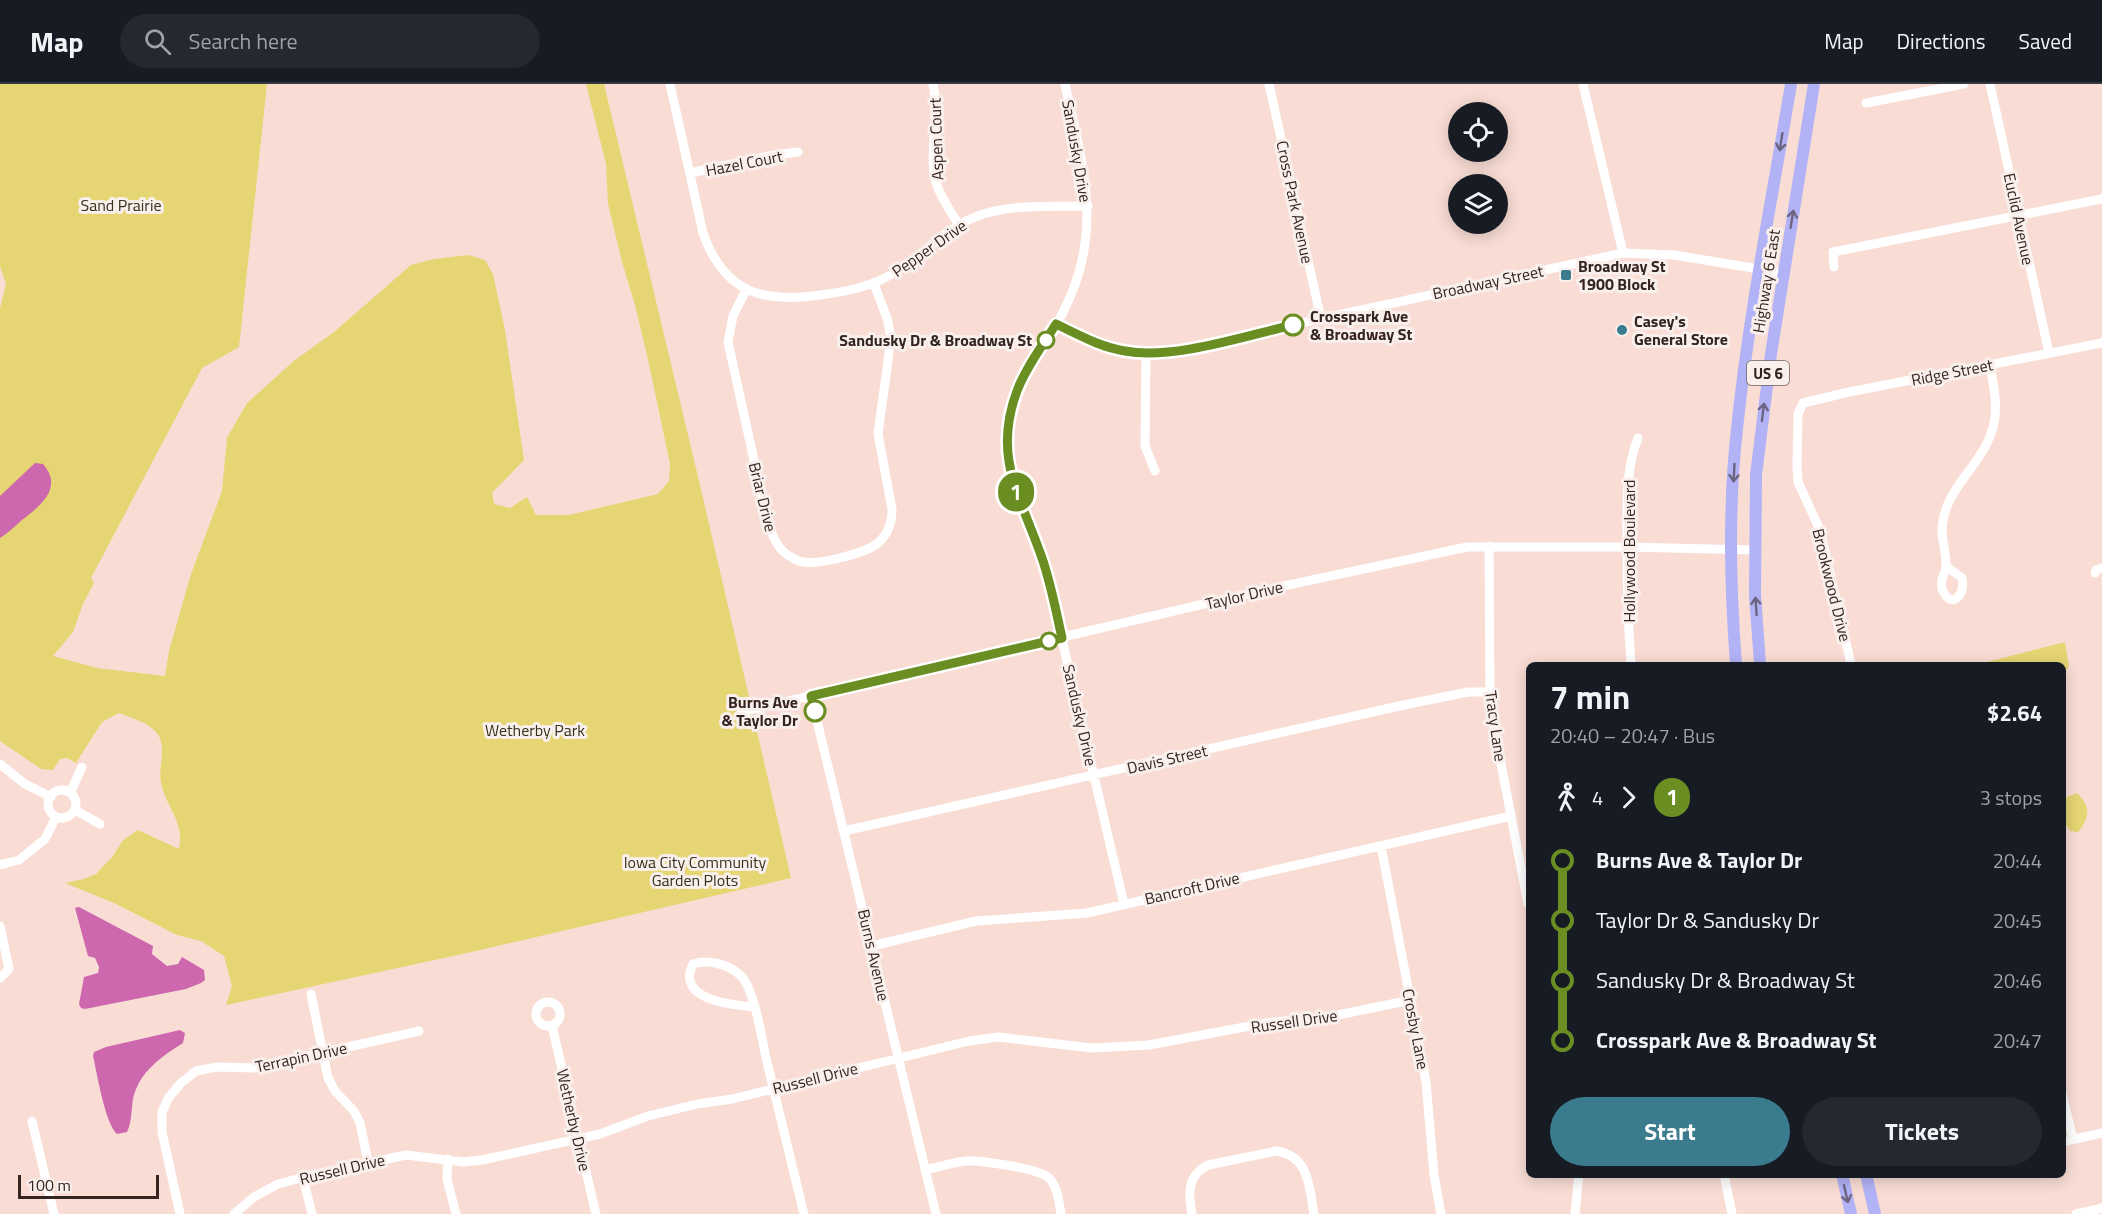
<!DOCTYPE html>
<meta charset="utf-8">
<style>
:root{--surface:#171b24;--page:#242831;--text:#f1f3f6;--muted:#9ea1a6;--line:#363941;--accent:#3a7b8e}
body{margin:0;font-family:"Titillium Web",sans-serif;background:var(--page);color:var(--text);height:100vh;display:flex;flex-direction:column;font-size:22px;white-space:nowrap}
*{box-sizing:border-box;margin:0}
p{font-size:20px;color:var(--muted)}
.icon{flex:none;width:33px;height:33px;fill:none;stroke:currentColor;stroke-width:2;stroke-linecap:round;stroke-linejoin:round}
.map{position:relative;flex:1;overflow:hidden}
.side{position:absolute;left:1526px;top:578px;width:540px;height:516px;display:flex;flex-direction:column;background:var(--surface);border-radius:9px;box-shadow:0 3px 15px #0003}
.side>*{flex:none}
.badge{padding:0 12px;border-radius:20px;font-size:21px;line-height:39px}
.controls{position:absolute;left:1448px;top:18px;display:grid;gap:12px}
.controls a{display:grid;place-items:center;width:60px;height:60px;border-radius:50%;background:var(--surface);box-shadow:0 3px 15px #0003;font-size:30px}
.scale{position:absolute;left:18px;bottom:15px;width:141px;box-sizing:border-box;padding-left:6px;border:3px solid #35241f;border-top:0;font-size:16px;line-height:21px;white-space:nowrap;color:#35241f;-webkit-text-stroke:4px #f9efec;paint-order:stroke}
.map>.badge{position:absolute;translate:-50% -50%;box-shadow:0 0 0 3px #fff}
.legs{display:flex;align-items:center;gap:9px;height:66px;padding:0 24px;font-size:20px}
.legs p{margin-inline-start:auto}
.head{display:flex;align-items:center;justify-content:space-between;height:102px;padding:0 24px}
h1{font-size:33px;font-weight:700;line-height:45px}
.cta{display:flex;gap:12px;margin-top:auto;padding:12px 24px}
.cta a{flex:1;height:69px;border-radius:36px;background:var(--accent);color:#fff;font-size:24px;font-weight:700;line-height:69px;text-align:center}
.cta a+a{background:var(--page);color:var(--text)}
ul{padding:0 24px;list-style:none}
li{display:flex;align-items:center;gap:21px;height:60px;font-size:22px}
li i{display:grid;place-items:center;width:9px;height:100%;margin:0 8px;background:currentColor}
li i::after{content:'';width:15px;height:15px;margin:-8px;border:4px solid;border-radius:50%;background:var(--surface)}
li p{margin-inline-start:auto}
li:first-child i{background:linear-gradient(#0000 50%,currentColor 0)}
li:last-child i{background:linear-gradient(currentColor 50%,#0000 0)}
header{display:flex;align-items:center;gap:36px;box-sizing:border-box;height:84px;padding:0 30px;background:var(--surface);border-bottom:2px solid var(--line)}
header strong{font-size:28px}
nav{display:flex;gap:33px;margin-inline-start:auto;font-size:21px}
.search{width:420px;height:54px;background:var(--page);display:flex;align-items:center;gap:15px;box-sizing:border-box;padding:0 21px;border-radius:33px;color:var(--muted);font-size:22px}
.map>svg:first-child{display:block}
.green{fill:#e6d573}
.water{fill:#cd68af}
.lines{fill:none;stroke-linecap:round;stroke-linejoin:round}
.minor{stroke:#fff;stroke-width:9}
.major{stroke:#b2b3f6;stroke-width:12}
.oneway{stroke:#6d6480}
.line-1-casing{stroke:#fff;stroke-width:14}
.line-1{stroke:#6b8e23;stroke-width:9}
.poi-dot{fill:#3a7b8e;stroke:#f9efec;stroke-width:2}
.stop-1-dot{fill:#fff;stroke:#6b8e23;stroke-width:3}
.labels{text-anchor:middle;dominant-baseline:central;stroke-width:6;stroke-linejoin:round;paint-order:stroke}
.shield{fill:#f9efec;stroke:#70615c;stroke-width:1.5}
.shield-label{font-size:15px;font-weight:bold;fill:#35241f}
.street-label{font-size:16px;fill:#35241f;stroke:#f9efec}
.park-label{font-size:16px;fill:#36321c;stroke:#f9efec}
.poi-label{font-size:16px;font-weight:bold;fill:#35241f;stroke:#f9efec;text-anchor:start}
.stop-label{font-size:16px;font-weight:bold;fill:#35241f;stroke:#f9efec;text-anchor:end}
</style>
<header>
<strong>Map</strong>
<div class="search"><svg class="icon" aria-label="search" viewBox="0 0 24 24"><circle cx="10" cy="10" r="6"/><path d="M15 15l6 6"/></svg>Search here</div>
<nav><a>Map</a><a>Directions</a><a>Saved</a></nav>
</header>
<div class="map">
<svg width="2102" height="1130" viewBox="0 0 2102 1130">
<rect width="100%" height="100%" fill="#f9ddd4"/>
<path class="green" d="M0,0H267L239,263L202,284L91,494L94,499L83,520L73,548L53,572L97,584L165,592L169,567L191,490L222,407L227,354L247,319L295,276L334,248L411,181L434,175L468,171L485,176L493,190L505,246L524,376L492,409L494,420L510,424L527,413L536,431H569L658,410L669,397L670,380L649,280L635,221L622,178L608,120L606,80L586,0H604L700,401L791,794L467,869L226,921L232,902L224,872L201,857L177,851L114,819L65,799L84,795L96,790L113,772L123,756L138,746L179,765C185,738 166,723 161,699C158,684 166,666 159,652C151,639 132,634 119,629L102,638L76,679L67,674L60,675L53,686L41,685L0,657V224L6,200L0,182Z
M2065,558L2069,583L2063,589L2062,580H1988L1987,578Z
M2077,709C2090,722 2091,733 2078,748L2070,747L2064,737L2065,714Z"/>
<path class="water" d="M35,379L43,380C64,404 40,422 22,436C15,442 8,449 0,454V412Z
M79,823L153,862L152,870L167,882L178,880L182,873L204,886L205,896L201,899L186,905L85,925L81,924L79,920L84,893L98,889L99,883L95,874L88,872L75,824Z
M180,946L185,949L183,959C161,973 139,988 133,1015C131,1026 132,1038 127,1048L117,1050C105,1040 97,989 93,972L94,968L106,963Z"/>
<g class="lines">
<path class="minor" d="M670,0L703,149C725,212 767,220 827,210C850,207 872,202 892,190C921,173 943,146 975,133C1010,119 1051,123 1088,122
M933,0C940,33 928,71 936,99C941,114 951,128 959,141
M1065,0C1083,82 1105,150 1062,230C1040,272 1008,307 1007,357C1007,407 1036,452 1049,500L1124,820
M1269,0L1321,235
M1583,0L1623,169
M1990,0L2049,269
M1866,19L1964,0
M690,89L774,71L798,68
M1834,183L1833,168L2102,115
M746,206L733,232L728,258L768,440C773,453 778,466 791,473C794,475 800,478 804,478C819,481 868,469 879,458C889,449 892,438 892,425L878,350L891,254L887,234L874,200
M1057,240C1093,259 1121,271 1164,269L1623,169L1674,171L1784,189
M1146,270L1145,362L1155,387
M1489,462L1490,608L1497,659L1528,820
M1946,482L1962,494C1966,512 1951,525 1943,507C1938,497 1946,490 1946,481C1946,469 1942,457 1942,445C1944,402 1986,380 1994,339C1998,320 1993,300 1990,281
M2095,489L2096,486L2102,484
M1631,580C1628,540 1627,500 1627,460C1627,425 1625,386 1638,354
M1851,580L1820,446L1798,398L1797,381L1798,330L1803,319L1849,308L2102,259
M811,612L936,1130
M741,628L1251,509L1467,463H1627L1754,466
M0,680L25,700L51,713
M48 720a14 14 0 1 1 28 0a14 14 0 1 1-28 0Z
M70,709L82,683
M75,726L100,740
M844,747L1399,622L1468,608H1490
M1381,762L1426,998L1434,1091L1441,1130
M0,781L19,776L45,755L56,733
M0,842L9,885L0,894
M872,862L976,837L1087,829L1511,732
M311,910L328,994L335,1007L354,1027L360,1039L368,1078
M536 930a12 12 0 1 1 24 0a12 12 0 1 1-24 0Z
M754,923C732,921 675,916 693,880C708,875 728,880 740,891C754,903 762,955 766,974C779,1026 791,1078 804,1130
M552,942L596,1130
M2062,1010L2073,1055
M32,1037L54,1130
M2062,1058L2102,1049
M448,1075L447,1095L456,1130
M925,1086C939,1083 953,1078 967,1077C982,1076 1040,1085 1049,1094C1058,1103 1059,1119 1061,1130
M1724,1090L1732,1130
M303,1094L312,1130
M180,1130L162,1048V1028L169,1013L181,999L196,987L217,983L255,984L419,947
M234,1130L254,1113L278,1100L312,1091L406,1071L463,1078L482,1076L600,1050L648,1032L697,1020L732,1015L969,957L998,953L1092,964L1149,961L1266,939L1338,931L1411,916
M1192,1130C1188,1109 1187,1092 1208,1081L1277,1067C1310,1073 1309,1103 1314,1130
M1575,1130L1579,1090
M2076,1130L2102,1124"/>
<path class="major" d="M1736,580C1730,502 1728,423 1737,345C1749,229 1772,115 1791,0
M1760,580L1755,511L1756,391L1771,270L1814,0
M1842,1090L1851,1130
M1866,1090L1875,1130"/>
</g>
<defs><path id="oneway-shaft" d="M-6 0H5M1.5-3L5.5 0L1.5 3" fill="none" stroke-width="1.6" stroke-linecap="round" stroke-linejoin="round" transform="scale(1.5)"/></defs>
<g class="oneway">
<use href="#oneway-shaft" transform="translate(1781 58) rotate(99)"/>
<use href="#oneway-shaft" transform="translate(1792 135) rotate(-81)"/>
<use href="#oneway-shaft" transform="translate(1763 328) rotate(-83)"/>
<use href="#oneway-shaft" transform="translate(1734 389) rotate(93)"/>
<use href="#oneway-shaft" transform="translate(1756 522) rotate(-94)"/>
<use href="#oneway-shaft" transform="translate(1846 1110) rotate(77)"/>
</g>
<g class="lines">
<defs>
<path id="line-1" d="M815,627L811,612L1062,554C1056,527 1051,500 1042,474C1021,413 992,374 1017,307C1026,283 1043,261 1056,240C1079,251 1100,263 1125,267C1173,276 1244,252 1293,241"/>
</defs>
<use href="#line-1" class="line-1-casing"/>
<use href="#line-1" class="line-1"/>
</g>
<g class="poi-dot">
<rect x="1560" y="185" width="12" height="12" rx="3"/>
<circle cx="1622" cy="246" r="6"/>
</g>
<g class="stop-1-dot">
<circle cx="1293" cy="241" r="10"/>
<circle cx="1046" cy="256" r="8"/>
<circle cx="1049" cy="557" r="8"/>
<circle cx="815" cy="627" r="10"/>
</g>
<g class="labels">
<rect class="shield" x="1747" y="277" width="42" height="24" rx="4.5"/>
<g class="shield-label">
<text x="1768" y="289">US 6</text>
</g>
<g class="street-label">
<text transform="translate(936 55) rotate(-92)">Aspen Court</text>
<text transform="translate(1077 67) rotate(80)">Sandusky Drive</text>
<text transform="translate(744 79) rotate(-11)">Hazel Court</text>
<text transform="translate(1295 118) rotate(78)">Cross Park Avenue</text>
<text transform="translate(2019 135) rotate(78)">Euclid Avenue</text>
<text transform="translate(929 164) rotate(-35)">Pepper Drive</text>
<text transform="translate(1766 197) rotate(-81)">Highway 6 East</text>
<text transform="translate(1488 198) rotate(-12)">Broadway Street</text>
<text transform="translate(1952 288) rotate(-11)">Ridge Street</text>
<text transform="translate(763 413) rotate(76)">Briar Drive</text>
<text transform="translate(1629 467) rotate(-90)">Hollywood Boulevard</text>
<text transform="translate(1832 501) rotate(76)">Brookwood Drive</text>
<text transform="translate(1244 511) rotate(-13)">Taylor Drive</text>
<text transform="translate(1080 631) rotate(77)">Sandusky Drive</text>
<text transform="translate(1496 642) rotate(82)">Tracy Lane</text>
<text transform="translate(1167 675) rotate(-13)">Davis Street</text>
<text transform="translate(1192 804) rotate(-13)">Bancroft Drive</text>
<text transform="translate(874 871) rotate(77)">Burns Avenue</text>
<text transform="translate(1294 937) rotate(-8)">Russell Drive</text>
<text transform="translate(1416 945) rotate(79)">Crosby Lane</text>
<text transform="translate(301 973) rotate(-12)">Terrapin Drive</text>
<text transform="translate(815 994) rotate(-14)">Russell Drive</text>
<text transform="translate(574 1036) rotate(77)">Wetherby Drive</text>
<text transform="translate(342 1085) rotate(-13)">Russell Drive</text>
</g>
<g class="park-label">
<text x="121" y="121">Sand Prairie</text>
<text x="535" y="646">Wetherby Park</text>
<text x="695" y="778">Iowa City Community<tspan x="695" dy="18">Garden Plots</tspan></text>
</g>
<g class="poi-label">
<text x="1578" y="182">Broadway St<tspan x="1578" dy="18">1900 Block</tspan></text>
<text x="1634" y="237">Casey's<tspan x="1634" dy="18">General Store</tspan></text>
</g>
<g class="stop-label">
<text x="1310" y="232" text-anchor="start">Crosspark Ave<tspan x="1310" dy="18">&amp; Broadway St</tspan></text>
<text x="1032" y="256">Sandusky Dr &amp; Broadway St</text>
<text x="798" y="618">Burns Ave<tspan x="798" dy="18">&amp; Taylor Dr</tspan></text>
</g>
</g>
</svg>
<div class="controls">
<a><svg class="icon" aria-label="locate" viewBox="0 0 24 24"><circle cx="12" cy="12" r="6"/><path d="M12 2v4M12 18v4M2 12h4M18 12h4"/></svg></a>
<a><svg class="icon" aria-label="layers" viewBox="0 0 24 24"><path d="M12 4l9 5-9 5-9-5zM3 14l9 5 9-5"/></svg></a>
</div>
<div class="scale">100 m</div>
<b class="badge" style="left:1016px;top:408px;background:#6b8e23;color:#fff">1</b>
<section class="side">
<div class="head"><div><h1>7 min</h1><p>20:40 – 20:47 · Bus</p></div><b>$2.64</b></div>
<div class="legs"><svg class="icon" aria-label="walk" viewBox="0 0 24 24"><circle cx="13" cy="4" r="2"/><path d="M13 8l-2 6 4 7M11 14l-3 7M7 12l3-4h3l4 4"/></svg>4<svg class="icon" aria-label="forward" viewBox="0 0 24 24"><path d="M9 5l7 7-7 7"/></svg><b class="badge" style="background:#6b8e23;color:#fff">1</b><p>3 stops</p></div>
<ul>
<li><i style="color:#6b8e23"></i><b>Burns Ave &amp; Taylor Dr</b><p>20:44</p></li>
<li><i style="color:#6b8e23"></i><span>Taylor Dr &amp; Sandusky Dr</span><p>20:45</p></li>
<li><i style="color:#6b8e23"></i><span>Sandusky Dr &amp; Broadway St</span><p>20:46</p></li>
<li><i style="color:#6b8e23"></i><b>Crosspark Ave &amp; Broadway St</b><p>20:47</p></li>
</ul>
<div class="cta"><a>Start</a><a>Tickets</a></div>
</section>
</div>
